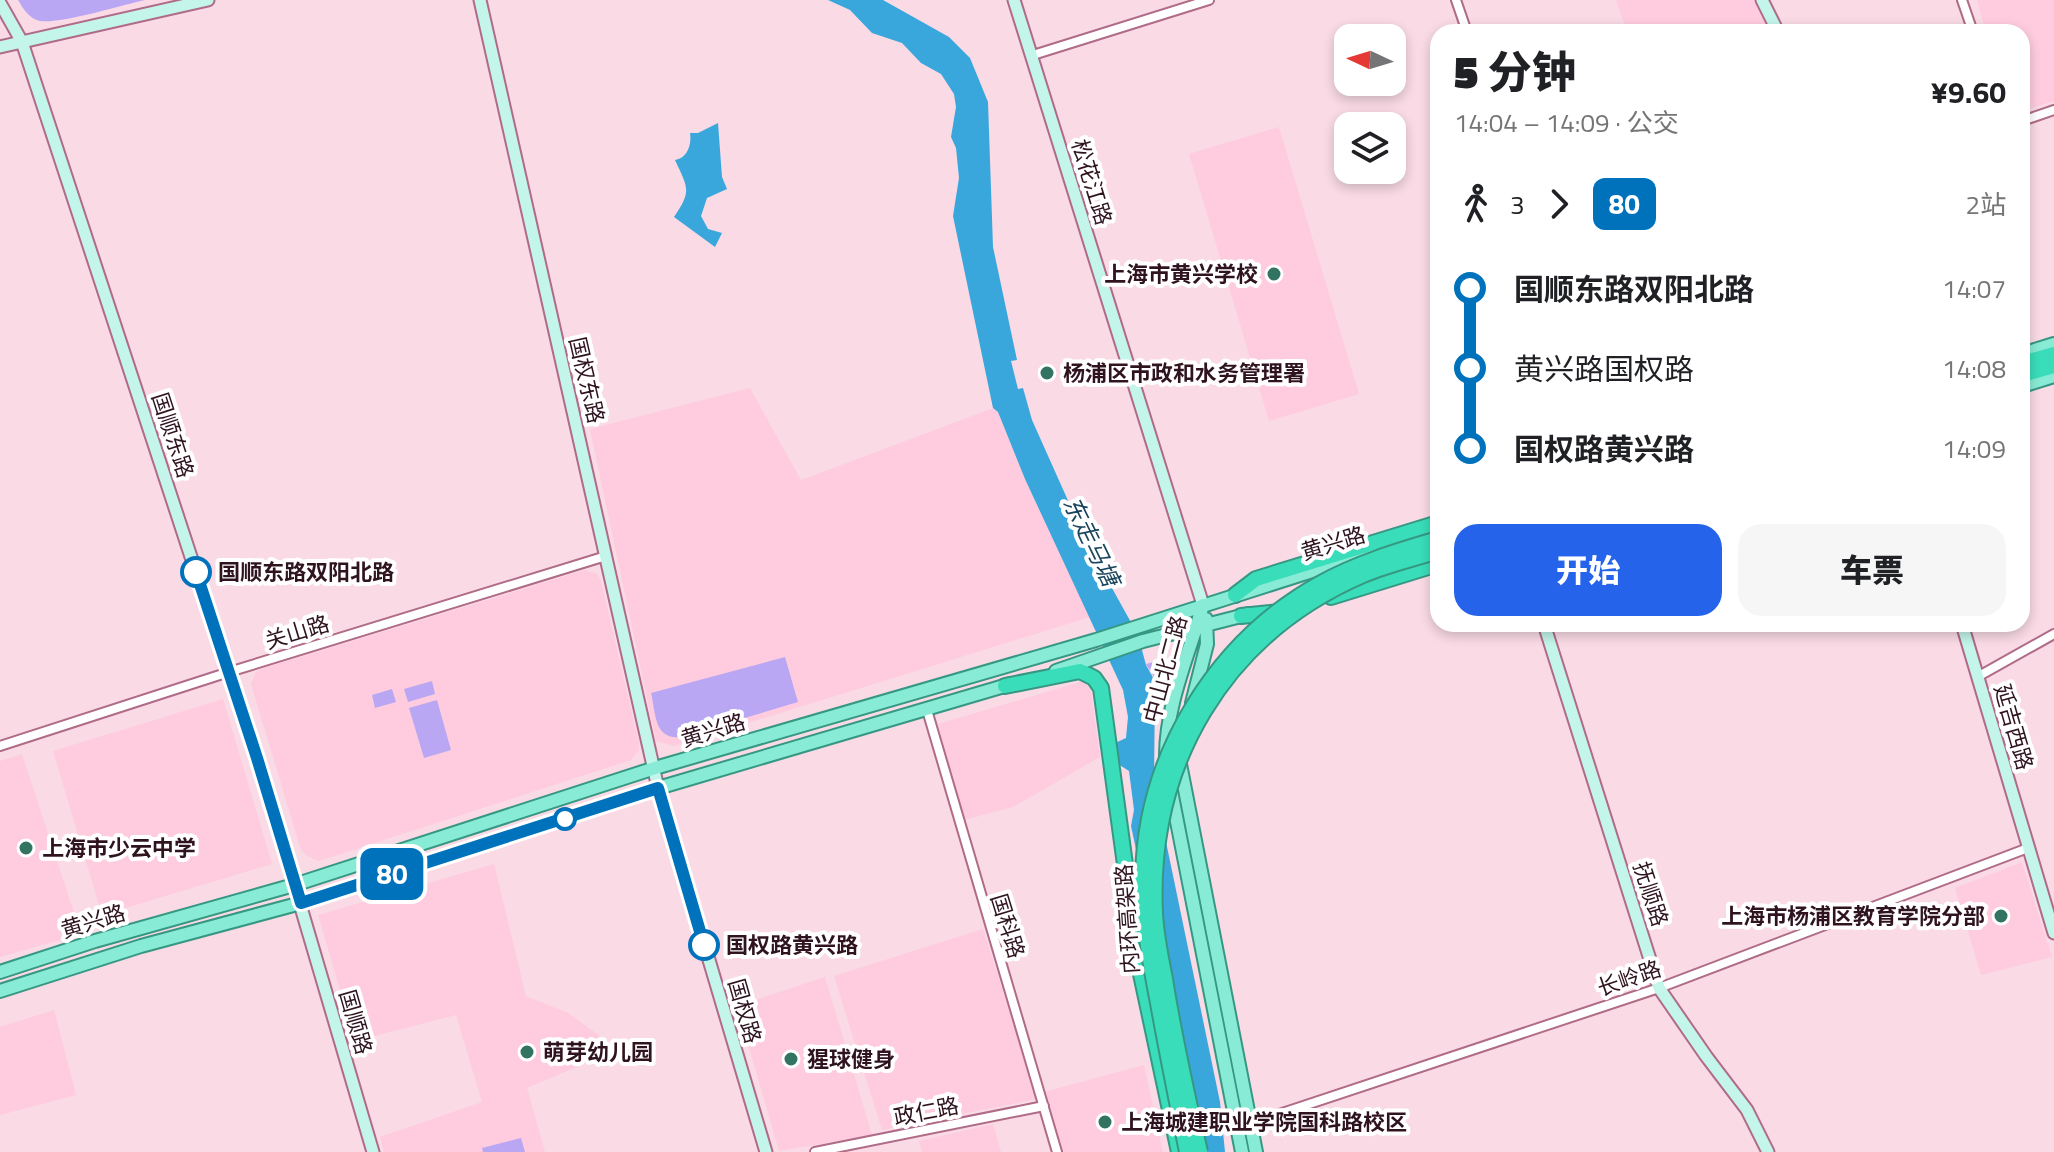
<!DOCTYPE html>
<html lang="zh">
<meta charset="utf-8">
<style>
:root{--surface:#fff;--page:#f6f6f6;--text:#202124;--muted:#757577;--accent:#2563eb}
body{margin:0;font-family:"Titillium Web","Noto Sans SC",sans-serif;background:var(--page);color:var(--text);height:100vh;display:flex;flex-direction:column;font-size:30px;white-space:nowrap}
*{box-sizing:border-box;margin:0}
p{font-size:26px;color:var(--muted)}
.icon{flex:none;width:44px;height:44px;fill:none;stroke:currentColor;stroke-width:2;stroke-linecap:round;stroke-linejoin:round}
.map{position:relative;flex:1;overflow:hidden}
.panel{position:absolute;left:1430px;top:24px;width:600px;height:608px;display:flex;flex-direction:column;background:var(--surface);border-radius:24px;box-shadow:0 4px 12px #0003}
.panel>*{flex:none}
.badge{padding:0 16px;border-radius:12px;font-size:28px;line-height:52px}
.needle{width:52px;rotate:274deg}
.fabs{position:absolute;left:1334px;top:24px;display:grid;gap:16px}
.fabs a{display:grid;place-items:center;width:72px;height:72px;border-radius:16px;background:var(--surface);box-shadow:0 4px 12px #0003;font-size:40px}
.map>.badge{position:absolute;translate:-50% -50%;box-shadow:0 0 0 4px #fff}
.legs{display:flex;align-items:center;gap:12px;height:88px;padding:0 24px;font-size:26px}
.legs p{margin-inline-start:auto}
.headline{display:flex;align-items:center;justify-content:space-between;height:136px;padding:0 24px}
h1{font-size:44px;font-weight:800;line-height:60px}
.primary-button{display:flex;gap:16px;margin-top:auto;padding:16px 24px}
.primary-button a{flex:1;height:92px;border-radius:24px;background:var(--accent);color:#fff;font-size:32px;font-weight:800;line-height:92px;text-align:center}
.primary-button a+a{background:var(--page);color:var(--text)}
ul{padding:0 24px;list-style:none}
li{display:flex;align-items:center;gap:28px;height:80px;font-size:30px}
li i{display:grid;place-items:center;width:12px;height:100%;margin:0 10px;background:currentColor}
li i::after{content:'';width:20px;height:20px;margin:-10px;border:6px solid;border-radius:50%;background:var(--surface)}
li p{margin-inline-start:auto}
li:first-child i{background:linear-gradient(#0000 50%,currentColor 0)}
li:last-child i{background:linear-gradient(currentColor 50%,#0000 0)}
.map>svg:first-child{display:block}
.built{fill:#feccde}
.green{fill:#b9a7f4}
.water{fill:#39a7dc}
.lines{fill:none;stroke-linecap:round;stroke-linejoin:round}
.street-casing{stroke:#af6b87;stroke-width:12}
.secondary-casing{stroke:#af6b87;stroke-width:15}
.primary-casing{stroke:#369783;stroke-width:16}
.highway-casing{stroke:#369783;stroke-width:18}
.street{stroke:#fff;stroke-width:8}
.secondary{stroke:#c4f5ea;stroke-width:11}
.primary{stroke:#88ebd5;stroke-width:12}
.highway{stroke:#39ddb9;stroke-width:14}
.highway-bridge-casing{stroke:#369783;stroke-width:18;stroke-linecap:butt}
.highway-bridge{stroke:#39ddb9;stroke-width:14}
.line-1-casing{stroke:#fff;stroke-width:18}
.line-1{stroke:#0072bc;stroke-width:12}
.poi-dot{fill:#327362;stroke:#fff;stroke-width:3}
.stop-1-dot{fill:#fff;stroke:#0072bc;stroke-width:4}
.labels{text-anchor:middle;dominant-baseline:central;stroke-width:8;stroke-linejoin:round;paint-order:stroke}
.street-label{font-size:22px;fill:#2f1420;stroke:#fff}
.poi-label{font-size:22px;font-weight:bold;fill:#2f1420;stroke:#fff;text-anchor:start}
.stop-label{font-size:22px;font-weight:bold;fill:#2f1420;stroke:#fff;text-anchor:start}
.water-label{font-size:24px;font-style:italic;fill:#1a465d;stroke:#fff}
</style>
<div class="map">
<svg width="2054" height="1152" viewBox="0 0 2054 1152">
<rect width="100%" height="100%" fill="#f9dae5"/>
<path class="built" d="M1616,0H1753L1768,26L1747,32H1627Z
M1977,0H2054V101L2022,111V32H1986Z
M1279,127L1359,394L1269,421L1189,154Z
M750,388L801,480L993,408L998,412L1025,479L1090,617L674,746L656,741L590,429Z
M585,570L597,574L601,581L639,743V750L631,760L319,861L307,856L301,850L251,684L256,672L261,669Z
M1084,681L1091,691L1100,757L1013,807L964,820L938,724Z
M223,699L272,864L102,915L53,751Z
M22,754L81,934L0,957V761Z
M2022,862L2052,957L1981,975L1955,888Z
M494,864L526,996L568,1013L600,1036L574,1068L527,1088L545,1152H384L380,1137L482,1102L456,1015L355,1041L318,915Z
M983,929L1037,1099L882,1130L834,976Z
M825,977L872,1135L779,1151L737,1006Z
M54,1010L76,1095L0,1115V1027Z
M1144,1065L1163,1152H1062L1044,1092Z
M993,1124L1001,1152H922L919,1141Z"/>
<path class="green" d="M18,0H145C122,5 61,24 40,21C29,19 23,8 18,0Z
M785,657L798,702L681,737C654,740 656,714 651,693Z
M1161,660L1165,670L1157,707L1156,680L1146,664Z
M432,681L435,694L408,702L404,689Z
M392,689L396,702L375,708L372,695Z
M437,700L451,750L424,758L409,708Z
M521,1138L525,1152H483L482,1148Z"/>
<path class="water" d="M828,0H883L949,37L970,58L988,102L993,247L1017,360L1011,361L1018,389L1023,388L1032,420L1087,543L1138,635L1146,665L1155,681L1154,784L1220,1102L1225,1152H1201L1131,826L1134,810L1129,771L1118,764L1115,743L1126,738L1128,717L1123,690L1025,479L998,412L993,408L953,216L959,178L956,148L951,137L956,107L954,94L941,74L921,63L902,43L872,33L850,10Z
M718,123L722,177L727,189L707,198L701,216L708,229L722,233L715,247L674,217C692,191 688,188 675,160C687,158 692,145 690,133H698Z"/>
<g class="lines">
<defs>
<path id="street" d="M1456,0L1467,32
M1962,0L1973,32
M1033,55L1209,0
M2022,121L2054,110
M1979,676L2054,634
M927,710L1057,1152
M0,746L229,672L606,556
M1237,1128L1659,988L2028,848
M815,1152L1044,1106"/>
<path id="secondary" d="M480,0L658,788L766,1152
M1014,0L1203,605
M1762,0L1778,32
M0,3L22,42L257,758L373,1152
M0,47L208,0
M1544,624L1659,988L1706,1056L1747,1110L1768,1152
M1962,624L2054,933"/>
<path id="primary" d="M2022,354L2054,344
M2022,386L2054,376
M1056,671L1143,641L1249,614
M1192,703L1207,644L1206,619
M1166,756C1166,704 1189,654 1203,605
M1180,764L1256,1152
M1170,786L1242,1152
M0,972L95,941L294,885L655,768L1096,640L1438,531
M0,991L141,946L301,903L658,788L1011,684"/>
<path id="highway" d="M2022,363L2054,354
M2022,375L2054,366
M1235,595L1256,579L1438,523
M1331,597L1438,564
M1241,616L1280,612
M1005,686L1080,671L1094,678L1101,688L1138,960L1179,1152"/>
</defs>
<use href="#street" class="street-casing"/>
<use href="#secondary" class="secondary-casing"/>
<use href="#primary" class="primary-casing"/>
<use href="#highway" class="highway-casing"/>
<use href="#street" class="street"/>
<use href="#secondary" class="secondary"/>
<use href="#primary" class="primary"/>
<use href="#highway" class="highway"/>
<defs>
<path id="highway-bridge" d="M1187,1152C1177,1102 1167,1053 1158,1003C1150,962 1142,919 1143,877C1145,757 1214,643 1319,584C1357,563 1397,551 1438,539
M1200,1152C1187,1095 1174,1037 1165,979C1161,958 1156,936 1155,913C1148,764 1224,635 1363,575C1387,565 1413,559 1438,551"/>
</defs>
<use href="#highway-bridge" class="highway-bridge-casing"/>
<use href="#highway-bridge" class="highway-bridge"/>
</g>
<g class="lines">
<defs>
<path id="line-1" d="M196,572L257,758L301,903L658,788L704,945"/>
</defs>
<use href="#line-1" class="line-1-casing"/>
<use href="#line-1" class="line-1"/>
</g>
<g class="poi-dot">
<circle cx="1274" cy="274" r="8"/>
<circle cx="1047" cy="373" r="8"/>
<circle cx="26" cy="848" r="8"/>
<circle cx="2001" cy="916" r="8"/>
<circle cx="527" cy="1052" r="8"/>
<circle cx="791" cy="1059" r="8"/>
<circle cx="1105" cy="1122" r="8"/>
</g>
<g class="stop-1-dot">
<circle cx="196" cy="572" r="14"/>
<circle cx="565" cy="819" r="10"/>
<circle cx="704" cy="945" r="14"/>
</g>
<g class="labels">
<g class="street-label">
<text transform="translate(1092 182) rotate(73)">松花江路</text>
<text transform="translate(587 380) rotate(77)">国权东路</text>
<text transform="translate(173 435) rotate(72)">国顺东路</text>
<text transform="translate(1333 543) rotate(-17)">黄兴路</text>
<text transform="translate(297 632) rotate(-17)">关山路</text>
<text transform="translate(1165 669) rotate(-75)">中山北二路</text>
<text transform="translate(2014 727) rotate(74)">延吉西路</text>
<text transform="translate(713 730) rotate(-17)">黄兴路</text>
<text transform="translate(1651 894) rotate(72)">抚顺路</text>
<text transform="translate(1127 919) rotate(-94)">内环高架路</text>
<text transform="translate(93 921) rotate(-17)">黄兴路</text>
<text transform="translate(1008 926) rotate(73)">国科路</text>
<text transform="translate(1629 978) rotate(-19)">长岭路</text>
<text transform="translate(745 1011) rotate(74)">国权路</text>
<text transform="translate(356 1022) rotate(74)">国顺路</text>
<text transform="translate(926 1111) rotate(-11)">政仁路</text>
</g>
<g class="poi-label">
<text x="1258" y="274" text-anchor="end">上海市黄兴学校</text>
<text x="1063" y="373">杨浦区市政和水务管理署</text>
<text x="42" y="848">上海市少云中学</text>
<text x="1985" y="916" text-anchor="end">上海市杨浦区教育学院分部</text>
<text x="543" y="1052">萌芽幼儿园</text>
<text x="807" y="1059">猩球健身</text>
<text x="1121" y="1122">上海城建职业学院国科路校区</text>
</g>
<g class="stop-label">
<text x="218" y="572">国顺东路双阳北路</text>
<text x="726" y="945">国权路黄兴路</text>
</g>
<g class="water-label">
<text transform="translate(1092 541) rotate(64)">东走马塘</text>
</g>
</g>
</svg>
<div class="fabs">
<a><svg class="needle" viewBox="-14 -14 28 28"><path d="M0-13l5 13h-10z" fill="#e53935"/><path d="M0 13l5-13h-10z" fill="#757577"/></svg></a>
<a><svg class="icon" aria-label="layers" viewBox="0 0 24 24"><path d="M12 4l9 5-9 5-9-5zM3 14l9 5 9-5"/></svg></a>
</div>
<b class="badge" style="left:392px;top:874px;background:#0072bc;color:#fff">80</b>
<section class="panel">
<div class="headline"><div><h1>5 分钟</h1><p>14:04 – 14:09 · 公交</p></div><b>¥9.60</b></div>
<div class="legs"><svg class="icon" aria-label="walk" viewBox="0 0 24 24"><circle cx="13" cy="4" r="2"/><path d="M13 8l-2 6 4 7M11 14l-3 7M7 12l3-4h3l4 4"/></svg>3<svg class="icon" aria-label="forward" viewBox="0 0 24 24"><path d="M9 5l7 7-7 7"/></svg><b class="badge" style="background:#0072bc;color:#fff">80</b><p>2站</p></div>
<ul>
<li><i style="color:#0072bc"></i><b>国顺东路双阳北路</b><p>14:07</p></li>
<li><i style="color:#0072bc"></i><span>黄兴路国权路</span><p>14:08</p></li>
<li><i style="color:#0072bc"></i><b>国权路黄兴路</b><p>14:09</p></li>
</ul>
<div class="primary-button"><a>开始</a><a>车票</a></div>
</section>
</div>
